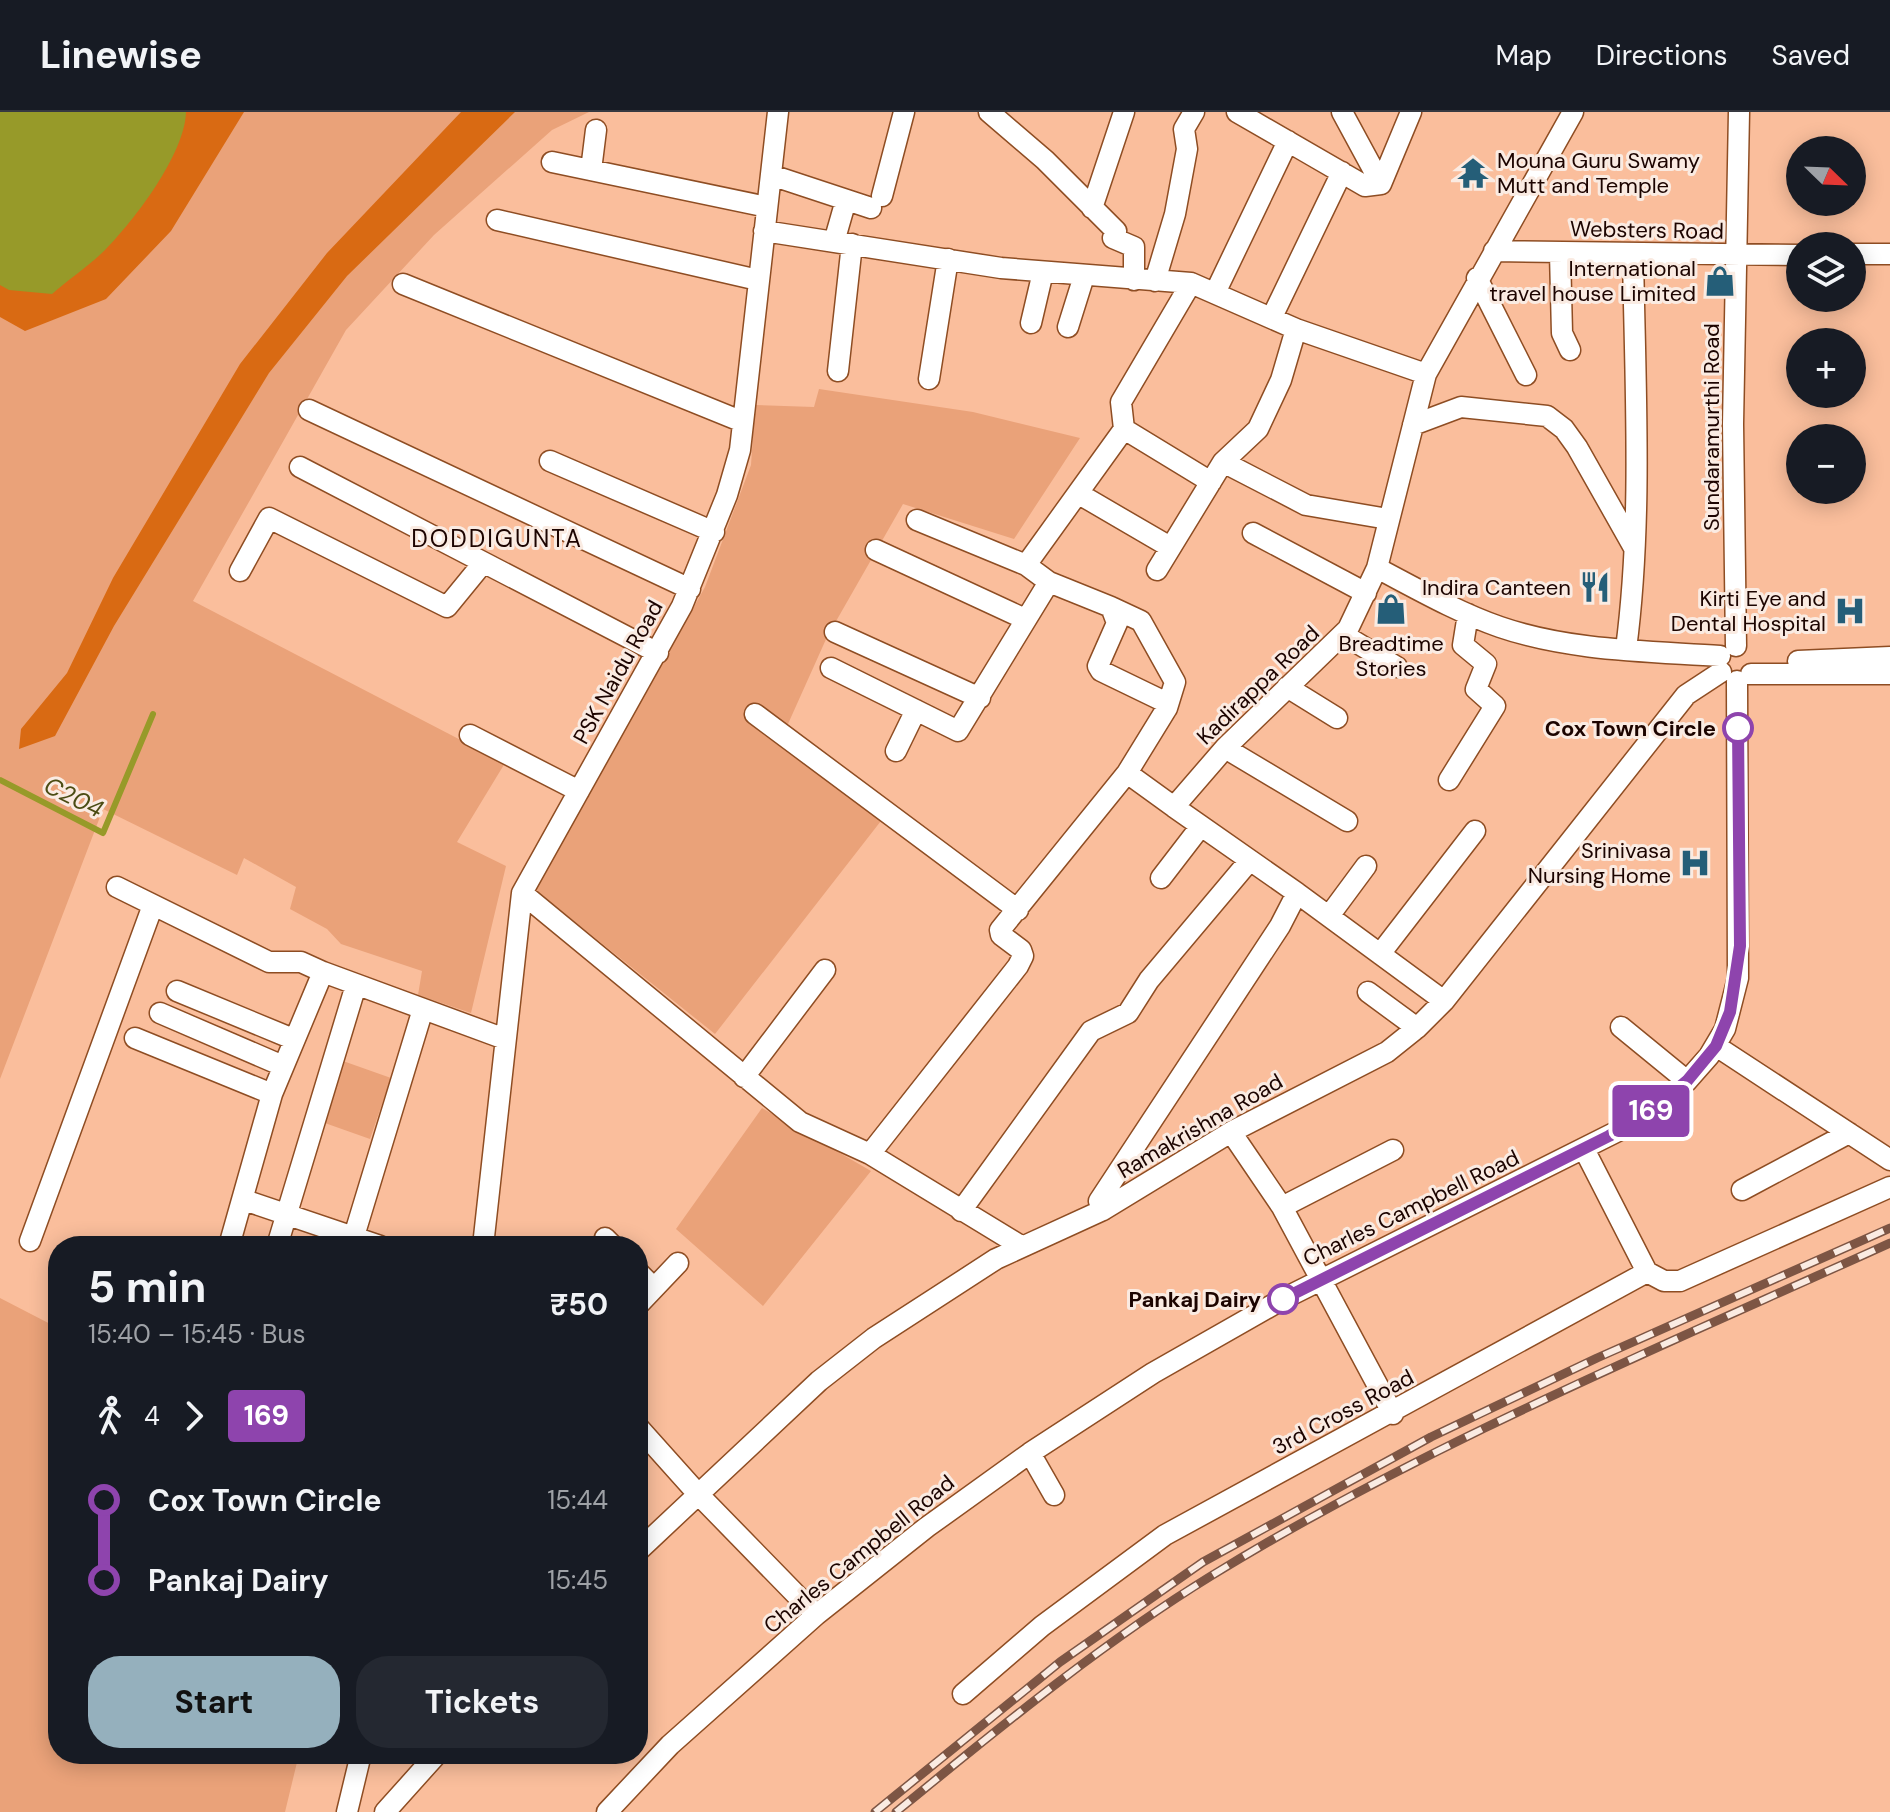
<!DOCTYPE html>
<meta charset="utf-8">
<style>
:root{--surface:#171b24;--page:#242831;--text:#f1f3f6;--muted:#9ea1a6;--line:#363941;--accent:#95b0bd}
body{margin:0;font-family:"DM Sans",sans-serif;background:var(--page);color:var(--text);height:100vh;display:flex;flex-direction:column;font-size:30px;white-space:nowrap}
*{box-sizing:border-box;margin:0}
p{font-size:26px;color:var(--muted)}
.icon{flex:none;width:44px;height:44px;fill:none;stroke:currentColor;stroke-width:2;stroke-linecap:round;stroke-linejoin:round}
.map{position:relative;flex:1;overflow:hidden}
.details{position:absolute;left:48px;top:1124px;width:600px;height:528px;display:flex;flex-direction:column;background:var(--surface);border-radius:32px;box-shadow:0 4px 20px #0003}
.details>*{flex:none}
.badge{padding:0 16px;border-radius:6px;font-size:28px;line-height:52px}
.needle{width:52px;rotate:113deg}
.tools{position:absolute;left:1786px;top:24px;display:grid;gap:16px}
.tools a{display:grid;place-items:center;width:80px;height:80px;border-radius:50%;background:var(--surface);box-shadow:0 4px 20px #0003;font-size:40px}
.map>.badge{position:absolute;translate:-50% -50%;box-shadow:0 0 0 4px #fff}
.legs{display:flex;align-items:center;gap:12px;height:88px;padding:0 40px;font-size:26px}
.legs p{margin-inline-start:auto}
.overview{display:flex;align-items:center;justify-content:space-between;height:136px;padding:0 40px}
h1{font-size:44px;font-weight:700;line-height:60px}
.action{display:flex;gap:16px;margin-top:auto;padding:16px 40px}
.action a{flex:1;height:92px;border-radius:32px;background:var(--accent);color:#111;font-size:32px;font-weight:700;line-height:92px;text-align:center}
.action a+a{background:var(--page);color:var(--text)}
ul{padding:0 40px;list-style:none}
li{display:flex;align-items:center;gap:28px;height:80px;font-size:30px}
li i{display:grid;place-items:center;width:12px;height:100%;margin:0 10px;background:currentColor}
li i::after{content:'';width:20px;height:20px;margin:-10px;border:6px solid;border-radius:50%;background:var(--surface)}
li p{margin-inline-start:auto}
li:first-child i{background:linear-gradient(#0000 50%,currentColor 0)}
li:last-child i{background:linear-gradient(currentColor 50%,#0000 0)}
header{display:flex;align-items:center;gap:48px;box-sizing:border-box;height:112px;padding:0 40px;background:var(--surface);border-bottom:2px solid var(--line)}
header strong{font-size:38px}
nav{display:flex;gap:44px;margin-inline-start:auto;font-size:28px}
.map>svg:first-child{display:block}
.green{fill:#eaa279}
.forest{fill:#d96a13}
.water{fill:#979a29}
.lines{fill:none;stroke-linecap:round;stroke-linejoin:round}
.stream{stroke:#979a29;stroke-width:6}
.minor-casing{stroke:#8e4d23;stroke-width:23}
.minor{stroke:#fff;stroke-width:20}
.rail-casing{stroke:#7d5544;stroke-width:9}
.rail{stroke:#faebe2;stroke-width:6;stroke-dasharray:18;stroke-linecap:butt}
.line-1-casing{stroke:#fff;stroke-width:18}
.line-1{stroke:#8e44ad;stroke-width:12}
.stop-1-dot{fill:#fff;stroke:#8e44ad;stroke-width:4}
.labels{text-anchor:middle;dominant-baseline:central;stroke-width:6;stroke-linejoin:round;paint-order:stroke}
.poi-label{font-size:22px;fill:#1c0400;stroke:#faebe2;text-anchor:end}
.street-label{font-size:22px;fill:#1c0400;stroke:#faebe2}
.stop-label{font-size:22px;font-weight:bold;fill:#1c0400;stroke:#faebe2;text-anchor:end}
.neighbourhood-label{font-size:24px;letter-spacing:2px;fill:#1c0400;stroke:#faebe2}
.water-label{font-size:24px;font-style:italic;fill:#4b4c13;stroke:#faebe2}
</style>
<header>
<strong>Linewise</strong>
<nav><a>Map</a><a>Directions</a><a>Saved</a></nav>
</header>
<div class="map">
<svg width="1890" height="1700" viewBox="0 0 1890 1700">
<rect width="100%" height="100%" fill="#fabe9c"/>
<path class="green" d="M0,0H589L552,18L434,123L346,218L193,489L505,651L457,730L506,754L471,901L418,883L422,859L341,832L327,817L290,797L296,775L244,746L237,763L103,697L0,967Z
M819,277L973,300L1080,326L1014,427L903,392L827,525L779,632L884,705L715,922L535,778L705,475L751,353L755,293L814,295Z
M343,949L391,966L370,1027L322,1010Z
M762,996L871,1059L763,1194L676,1117Z
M0,1186L58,1216V1642H299L285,1700H0Z"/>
<path class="forest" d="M0,0H244L171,119L106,187L25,219L0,205Z
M461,0H515L347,164L269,261L114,514L55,624L19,637L21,617L67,561L113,466L240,252L327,141Z"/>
<path class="water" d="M0,0H186C185,42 134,109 105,138C89,154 69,167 52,182L9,178L0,173Z"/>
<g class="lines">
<path class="stream" d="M0,668L103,721L153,602"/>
<defs>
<path id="minor" d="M989,0L1045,48L1116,119L1113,126L1134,135V168
M1237,0L1365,74L1381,72L1411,0
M1342,0L1381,72
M552,50L767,95
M591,58L596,18
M771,63L871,96
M882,84L904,0
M1092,96L1124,0
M497,108L758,168
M764,119L1001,156L1191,171L1296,217L1426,262
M834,130L846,88
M1494,139L1800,143
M1560,141L1562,221L1570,238
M1852,142H1890
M1477,166L1526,263
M1155,169L1175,102L1187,37L1184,17L1194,0
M403,172L743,310
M1215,181L1288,29
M1272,205L1342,60
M1031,211L1043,160
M1068,215L1084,164
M838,259L852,132
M929,267L948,147
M309,298L690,477
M1413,313L1461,295L1547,304L1564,317L1577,335L1633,434
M1124,317L1211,370
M550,349L714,420
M1223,350L1306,393L1388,407
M300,355L658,541
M1079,382L1170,435
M917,408L1026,453L1049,470L1111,495L1117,511L1098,554L1101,559L1163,589L1167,596L1127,661L1174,695
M1253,421L1366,481
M876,438L1025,507
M1026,453L1124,317L1121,290L1191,171
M1377,456C1417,477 1457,500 1500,515C1570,539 1647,539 1720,544
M1157,458L1223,350L1258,317L1281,268L1296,217
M240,459L269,406L447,495L483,451
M1111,495L1141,509L1175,570L1167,596
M835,520L980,586
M1344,523L1397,555
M1736,534L1733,312L1739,0
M1626,537C1643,407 1635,273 1633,142
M1798,549L1890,545
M831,556L958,619L1049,470
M1751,562H1890
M1287,575L1337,606
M755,602L1018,798
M470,623L579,679
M1225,636L1347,709
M896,639L916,598
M1449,668L1495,594L1476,577L1486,552L1463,533L1468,502
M1161,766L1201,714
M117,775L269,850H301L323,860
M522,781L800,1010L870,1042L1021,1134
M1297,781L1444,889
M1329,804L1366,754
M1380,842L1475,719
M177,879L293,927
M1368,880L1417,916
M160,901L283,954
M1621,915L1687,969
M135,926L272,982
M1716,934L1890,1048
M744,965L825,858
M1231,1020L1282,1095L1393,1302
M1584,1037L1647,1160
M870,1042L1018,854L1023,844L1021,838L1001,823L1000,818L1127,661
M1742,1078L1849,1021
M244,1088L380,1134
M1282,1095L1393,1038
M1103,1098L1099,1089L1280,814L1297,781L1174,695L1225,636L1348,517L1377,456L1426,262L1573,0
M961,1099L1091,919L1128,901L1149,868L1250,748
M605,1126L613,1134
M30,1129L153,793
M229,1134L272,982L323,860L505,927
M277,1134L356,873
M351,1134L423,897
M483,1134L522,781L682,494L727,383L740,338L778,0
M638,1160L654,1176
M1647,1160L1664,1169H1680L1890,1075
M638,1193L678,1151
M638,1315L698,1382L816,1503
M1030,1341L1054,1383
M638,1439L819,1269L874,1226L996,1147L1103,1098L1231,1020L1387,940L1417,916L1444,889L1686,583L1721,560
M963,1582L1042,1514L1165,1423L1647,1160
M347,1700L361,1642
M385,1700L437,1642
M607,1700L670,1633L816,1503L927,1415L1030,1341L1153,1261L1283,1187L1628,1014L1687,969L1709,944L1725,917L1738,866L1737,569"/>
</defs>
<use href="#minor" class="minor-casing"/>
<use href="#minor" class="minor"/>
<defs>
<path id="rail" d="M875,1700L1060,1550L1203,1450L1431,1325L1597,1246L1890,1116
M896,1700C998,1617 1099,1533 1211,1464C1426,1332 1661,1235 1890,1131"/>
</defs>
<use href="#rail" class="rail-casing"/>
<use href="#rail" class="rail"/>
</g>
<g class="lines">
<defs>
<path id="line-1" d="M1283,1187L1609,1024L1647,1002L1687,969L1716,934L1730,900L1740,834L1738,616"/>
</defs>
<use href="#line-1" class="line-1-casing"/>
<use href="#line-1" class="line-1"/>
</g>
<defs>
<symbol id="temple-bare" viewBox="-9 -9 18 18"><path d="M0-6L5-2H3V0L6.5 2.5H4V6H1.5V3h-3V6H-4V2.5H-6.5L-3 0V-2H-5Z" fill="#255e78" stroke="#faebe2" stroke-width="2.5" paint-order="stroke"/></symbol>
<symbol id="shop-bare" viewBox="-9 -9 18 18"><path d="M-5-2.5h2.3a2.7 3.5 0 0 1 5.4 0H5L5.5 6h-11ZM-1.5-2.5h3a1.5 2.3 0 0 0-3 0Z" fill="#255e78" stroke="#faebe2" stroke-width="2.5" paint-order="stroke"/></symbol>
<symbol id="restaurant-bare" viewBox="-9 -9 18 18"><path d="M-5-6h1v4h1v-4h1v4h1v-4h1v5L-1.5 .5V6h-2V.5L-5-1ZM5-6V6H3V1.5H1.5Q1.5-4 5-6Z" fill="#255e78" stroke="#faebe2" stroke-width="2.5" paint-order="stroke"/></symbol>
<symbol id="hospital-bare" viewBox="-9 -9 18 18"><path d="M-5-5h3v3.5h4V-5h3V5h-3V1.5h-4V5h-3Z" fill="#255e78" stroke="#faebe2" stroke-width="2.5" paint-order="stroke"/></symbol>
</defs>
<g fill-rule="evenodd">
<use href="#temple-bare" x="1451" y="39" width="44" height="44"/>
<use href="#shop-bare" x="1698" y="147" width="44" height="44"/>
<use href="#restaurant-bare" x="1573" y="453" width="44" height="44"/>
<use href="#shop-bare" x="1369" y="475" width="44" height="44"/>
<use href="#hospital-bare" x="1828" y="477" width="44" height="44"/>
<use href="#hospital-bare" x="1673" y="729" width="44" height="44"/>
</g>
<g class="stop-1-dot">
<circle cx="1738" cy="616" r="14"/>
<circle cx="1283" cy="1187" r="14"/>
</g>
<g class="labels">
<g class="poi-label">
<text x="1497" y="48" text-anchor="start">Mouna Guru Swamy<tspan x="1497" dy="25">Mutt and Temple</tspan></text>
<text x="1696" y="156">International<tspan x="1696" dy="25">travel house Limited</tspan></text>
<text x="1571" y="475">Indira Canteen</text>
<text x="1826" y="486">Kirti Eye and<tspan x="1826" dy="25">Dental Hospital</tspan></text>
<text x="1391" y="531" text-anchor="middle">Breadtime<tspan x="1391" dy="25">Stories</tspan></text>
<text x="1671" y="738">Srinivasa<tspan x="1671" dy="25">Nursing Home</tspan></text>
</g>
<g class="street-label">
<text transform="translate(1647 118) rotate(1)">Websters Road</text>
<text transform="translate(1711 315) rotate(-90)">Sundaramurthi Road</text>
<text transform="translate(618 560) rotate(-61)">PSK Naidu Road</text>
<text transform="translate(1258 573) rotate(-44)">Kadirappa Road</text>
<text transform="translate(1200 1014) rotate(-30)">Ramakrishna Road</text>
<text transform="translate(1411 1096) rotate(-26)">Charles Campbell Road</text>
<text transform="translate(1343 1300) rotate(-28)">3rd Cross Road</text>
<text transform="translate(859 1442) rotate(-39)">Charles Campbell Road</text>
</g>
<g class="stop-label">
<text x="1716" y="616">Cox Town Circle</text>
<text x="1261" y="1187">Pankaj Dairy</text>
</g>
<g class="neighbourhood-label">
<text x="497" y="426">DODDIGUNTA</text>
</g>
<g class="water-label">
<text transform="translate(74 685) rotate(26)">C204</text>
</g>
</g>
</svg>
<div class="tools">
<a><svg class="needle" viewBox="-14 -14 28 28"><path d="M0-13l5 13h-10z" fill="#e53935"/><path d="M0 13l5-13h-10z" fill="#9ea1a6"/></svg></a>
<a><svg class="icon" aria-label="layers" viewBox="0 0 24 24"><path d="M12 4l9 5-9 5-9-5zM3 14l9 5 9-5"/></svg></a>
<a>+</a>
<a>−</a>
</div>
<b class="badge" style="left:1651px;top:999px;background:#8e44ad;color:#fff">169</b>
<section class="details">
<div class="overview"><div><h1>5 min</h1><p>15:40 – 15:45 · Bus</p></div><b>₹50</b></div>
<div class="legs"><svg class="icon" aria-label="walk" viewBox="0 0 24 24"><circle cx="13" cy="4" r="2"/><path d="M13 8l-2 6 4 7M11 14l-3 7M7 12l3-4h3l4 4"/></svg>4<svg class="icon" aria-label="forward" viewBox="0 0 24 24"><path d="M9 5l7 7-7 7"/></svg><b class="badge" style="background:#8e44ad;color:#fff">169</b></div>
<ul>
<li><i style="color:#8e44ad"></i><b>Cox Town Circle</b><p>15:44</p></li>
<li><i style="color:#8e44ad"></i><b>Pankaj Dairy</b><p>15:45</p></li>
</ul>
<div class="action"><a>Start</a><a>Tickets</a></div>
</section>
</div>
